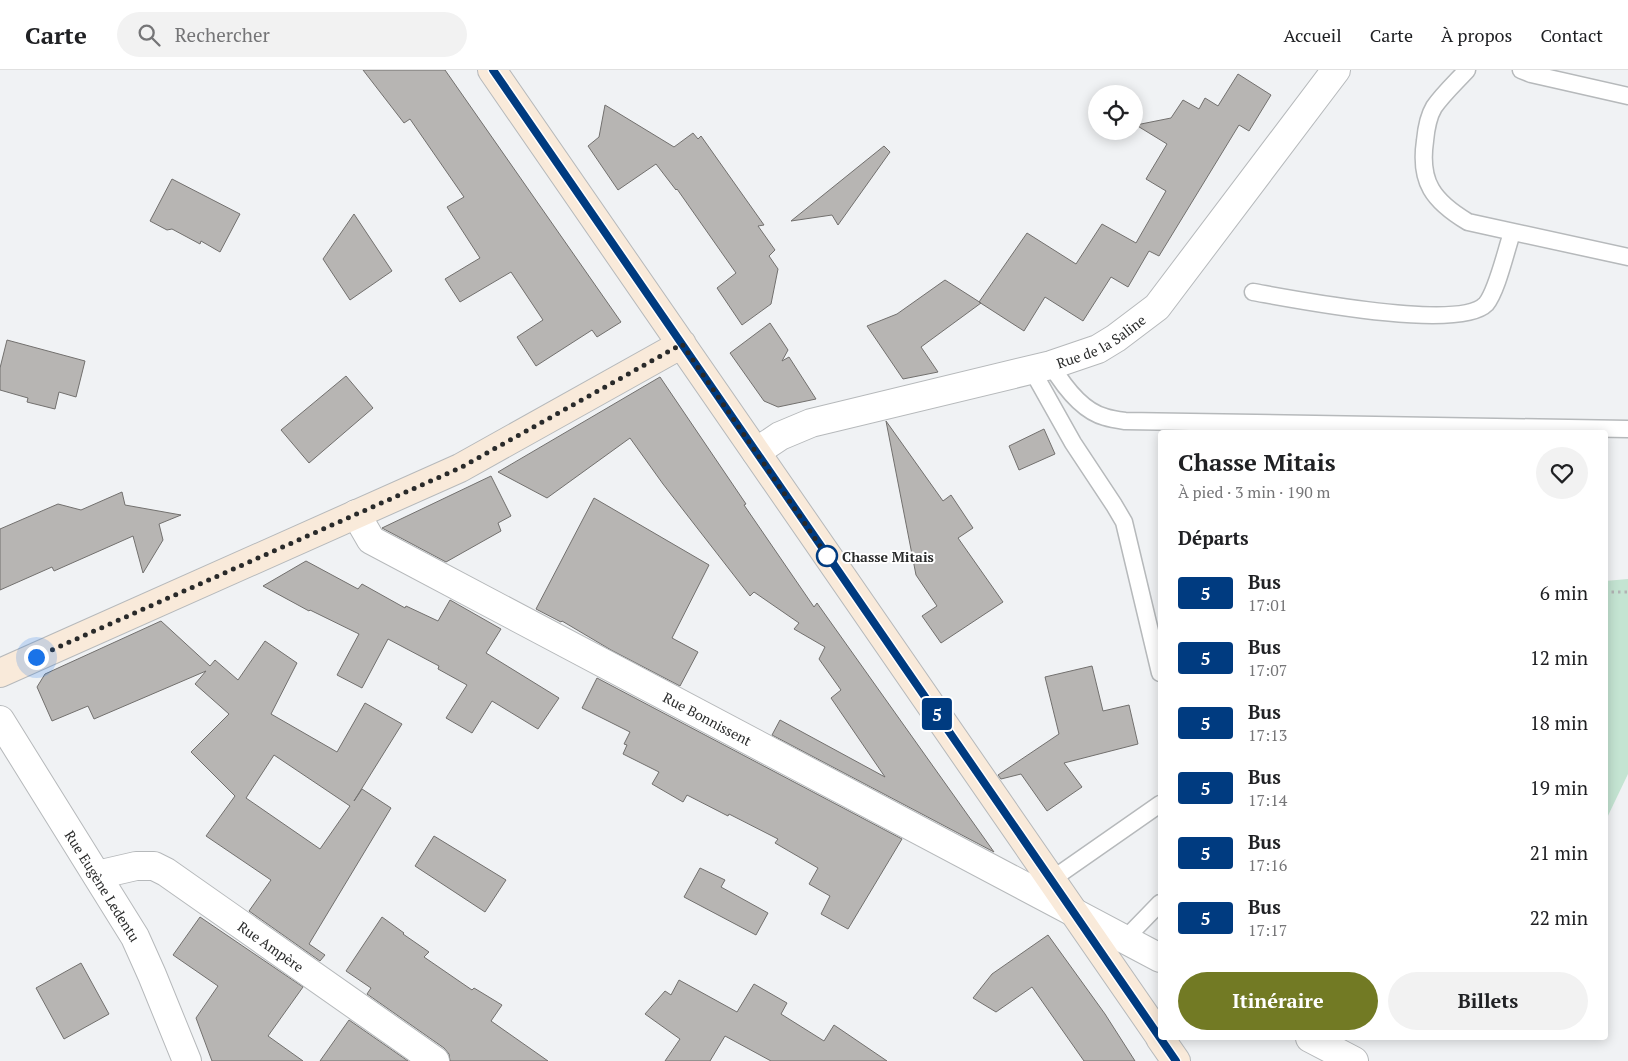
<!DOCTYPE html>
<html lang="fr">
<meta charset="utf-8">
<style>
:root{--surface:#fff;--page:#f2f2f2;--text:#202124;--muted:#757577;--line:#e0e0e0;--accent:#727a24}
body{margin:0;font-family:"PT Serif",serif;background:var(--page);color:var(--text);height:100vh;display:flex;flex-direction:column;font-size:19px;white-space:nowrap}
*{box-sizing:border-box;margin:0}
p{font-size:16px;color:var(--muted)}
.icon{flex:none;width:28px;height:28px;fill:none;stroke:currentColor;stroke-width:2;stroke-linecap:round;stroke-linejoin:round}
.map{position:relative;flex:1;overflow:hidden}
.details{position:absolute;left:1158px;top:360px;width:450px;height:610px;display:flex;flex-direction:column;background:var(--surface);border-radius:5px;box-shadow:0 2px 12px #0003}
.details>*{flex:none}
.badge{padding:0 10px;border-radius:4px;font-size:18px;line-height:32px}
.tools{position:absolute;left:1088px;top:15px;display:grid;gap:10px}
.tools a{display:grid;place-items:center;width:55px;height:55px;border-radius:50%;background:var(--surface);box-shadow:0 2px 12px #0003;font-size:25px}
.you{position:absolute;width:25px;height:25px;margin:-12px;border:4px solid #fff;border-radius:50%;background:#1a73e8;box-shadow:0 0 0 8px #1a73e833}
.map>.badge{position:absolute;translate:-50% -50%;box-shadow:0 0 0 2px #fff}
h2{padding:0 20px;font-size:19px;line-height:45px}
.round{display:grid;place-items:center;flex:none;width:52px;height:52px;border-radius:26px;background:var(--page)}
.overview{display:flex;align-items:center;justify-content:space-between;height:85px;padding:0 20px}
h1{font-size:24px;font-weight:600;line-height:38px}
.action{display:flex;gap:10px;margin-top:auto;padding:10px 20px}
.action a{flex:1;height:58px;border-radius:30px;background:var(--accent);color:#fff;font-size:20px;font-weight:600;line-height:58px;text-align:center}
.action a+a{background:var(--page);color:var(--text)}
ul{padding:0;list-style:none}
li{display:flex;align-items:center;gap:15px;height:65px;padding:0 20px}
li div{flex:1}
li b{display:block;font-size:19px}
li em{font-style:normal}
li .badge{min-width:55px;font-weight:700;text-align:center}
header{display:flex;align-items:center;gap:30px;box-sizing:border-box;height:70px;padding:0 25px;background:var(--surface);border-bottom:1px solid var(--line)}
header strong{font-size:24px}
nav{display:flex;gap:28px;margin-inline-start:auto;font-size:18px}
.search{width:350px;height:45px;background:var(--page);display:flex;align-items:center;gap:12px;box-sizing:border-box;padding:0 18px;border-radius:28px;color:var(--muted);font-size:19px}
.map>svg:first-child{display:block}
.green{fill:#c4e4d2}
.building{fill:#b7b5b3;stroke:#72706e;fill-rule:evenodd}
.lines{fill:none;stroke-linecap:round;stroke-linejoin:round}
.lane-casing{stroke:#b6b9bb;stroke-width:19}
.street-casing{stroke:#b6b9bb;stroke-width:30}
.secondary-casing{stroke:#b6b9bb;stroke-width:30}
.path{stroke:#b1b3b4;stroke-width:3;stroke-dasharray:2.5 4;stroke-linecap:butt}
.lane{stroke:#fff;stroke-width:16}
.street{stroke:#fff;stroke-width:28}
.secondary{stroke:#f9eada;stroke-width:28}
.line-casing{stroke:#fff;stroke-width:11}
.line{stroke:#003b80;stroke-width:8}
.walk{stroke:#292a2a;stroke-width:5;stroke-dasharray:0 9}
.stop-dot{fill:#fff;stroke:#003b80;stroke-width:2.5}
.labels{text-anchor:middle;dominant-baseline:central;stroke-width:4;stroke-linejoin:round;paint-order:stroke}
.street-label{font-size:14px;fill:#292a2a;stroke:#fff}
.stop-label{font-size:14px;font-weight:bold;fill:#292a2a;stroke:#fff;text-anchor:start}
</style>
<header>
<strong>Carte</strong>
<div class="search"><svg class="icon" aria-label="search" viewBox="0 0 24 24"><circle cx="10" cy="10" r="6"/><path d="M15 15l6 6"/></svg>Rechercher</div>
<nav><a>Accueil</a><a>Carte</a><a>À propos</a><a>Contact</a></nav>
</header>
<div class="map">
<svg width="1628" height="991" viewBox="0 0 1628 991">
<rect width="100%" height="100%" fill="#f0f2f4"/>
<path class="green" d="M1628,509V704L1605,752V511Z"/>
<path class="building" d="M363,0H445L621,252L597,267L592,260L536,296L517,267L543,250L511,202L460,232L445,209L480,188L447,137L464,127L410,49L404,53Z
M1238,4L1271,25L1249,61L1239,55L1159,186L1149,181L1128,217L1111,207L1083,251L1045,227L1024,261L979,232L1027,163L1076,194L1102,154L1136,173L1166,121L1146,109L1167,74L1136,55L1171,48L1183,30L1199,39L1205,28L1218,36Z
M605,35L674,77L693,63L698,69L701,66L764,155L758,156L775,180L769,186L778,199L771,234L742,255L717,218L736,203L677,119L676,120L656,94L618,120L588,76L599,67Z
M884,76L890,82L838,155L832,145L791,151Z
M172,109L240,144L220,182L201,171L200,174L172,159L167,160L150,151Z
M354,144L392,201L350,230L323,189Z
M945,210L981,233L921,277L938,302L903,309L867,256L897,244Z
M770,253L788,280L782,291L789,287L816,329L778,337L764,331L730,283Z
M7,270L85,291L76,327L59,322L55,339L27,332L28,328L0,320V298Z
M346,306L373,338L309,393L281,360Z
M660,307L746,434L744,435L814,537L817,533L994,782L772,665L780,650L885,707L831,628L841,620L819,589L825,577L794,559L799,553L754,522L750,526L663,414L630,368L547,428L498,402Z
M886,351L943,431L951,425L973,458L958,468L1003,532L941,573L922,546L937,536L916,505Z
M1044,359L1055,384L1019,400L1009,376Z
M491,406L511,446L498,453L501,461L446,492L382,458Z
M122,422L125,435L181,445L159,454L163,470L143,503L133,466L54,501L52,497L0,520V459L58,434L81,440Z
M594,428L709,495L672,568L698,582L680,616L611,580L562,551L561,552L536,539Z
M306,491L358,519L362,514L405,538L406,536L438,551L450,530L501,559L486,583L559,628L538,659L492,631L472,663L446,648L467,615L438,599L439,596L388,569L362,618L337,605L359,564L310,540L309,541L263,516Z
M161,551L210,596L215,590L238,610L265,571L297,593L271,644L337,682L365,633L402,654L354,731L362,719L391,738L309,874L325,885L320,891L249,841L271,810L206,766L235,726L191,682L229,644L195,614L206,601L94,649L88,636L52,651L37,617L45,604ZM274,685L350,736L320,779L246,728Z
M1092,596L1103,641L1129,635L1138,674L1064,693L1082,717L1047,741L1021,704L1001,709L998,705L1059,664L1045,607Z
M597,608L902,769L848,859L821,844L830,826L809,814L818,798L775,773L778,769L729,744L728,746L687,725L683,732L652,714L659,702L623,684L627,675L624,674L630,662L582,638Z
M434,766L506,810L485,842L415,796Z
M700,798L725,810L721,817L768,843L756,865L684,827Z
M200,847L303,917L268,966L303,991H212L196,948L218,916L173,885Z
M382,847L404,863L403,864L429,882L424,887L472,920L474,918L502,935L491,951L548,991H450L449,984L444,978L367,924L371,918L346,901Z
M1048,865L1105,944L1135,991H1084L1032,917L996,942L973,928L992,904Z
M81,893L109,944L64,969L36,918Z
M679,910L737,942L754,914L787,933L781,944L824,971L834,955L887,991H771L725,966L710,991H665L680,969L645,944L665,921L671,925Z
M349,950L408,991H320Z"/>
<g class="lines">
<defs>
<path id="lane" d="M1467,0C1456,12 1443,24 1434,37C1428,47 1426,60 1425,71C1419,112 1433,131 1468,152L1628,187
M1521,0L1531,4L1628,26
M1253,222C1293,229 1459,262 1486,234C1497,221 1506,180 1512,163
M1051,295C1063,315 1082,341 1105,347C1111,349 1118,350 1125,351L1628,359
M1032,300L1073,373L1114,435L1124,452L1160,603
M1051,810L1160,734
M1125,869L1160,833"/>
<g id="street">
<path id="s1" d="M756,382L780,366L811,353L1051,295L1098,279L1116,268L1157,237L1336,0"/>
<path id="s2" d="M356,444L371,470L1160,888"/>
<path id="s3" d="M0,650L135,867L152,905L187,991"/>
<path id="s4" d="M97,805L136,796H154L166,802L435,991"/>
<path d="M1310,968L1354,991"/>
</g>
<path id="secondary" d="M492,0L1160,967
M0,603L460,398L682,274
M1160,968L1176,991"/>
</defs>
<use href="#lane" class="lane-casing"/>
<use href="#street" class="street-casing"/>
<use href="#secondary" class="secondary-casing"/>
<path class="path" d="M1605,522H1628"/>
<use href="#lane" class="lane"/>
<use href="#street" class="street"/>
<use href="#secondary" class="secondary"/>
</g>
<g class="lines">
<defs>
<path id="line" d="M493,0L1176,991"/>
</defs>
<use href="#line" class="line-casing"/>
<use href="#line" class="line"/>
<path class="walk" d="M36,587L460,398L682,274L827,486"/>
</g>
<circle class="stop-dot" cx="827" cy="486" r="10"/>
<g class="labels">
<g class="street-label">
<text stroke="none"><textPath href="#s1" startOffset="365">Rue de la Saline</textPath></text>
<text stroke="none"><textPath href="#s2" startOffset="411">Rue Bonnissent</textPath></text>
<text stroke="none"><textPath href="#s3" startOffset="195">Rue Eugène Ledentu</textPath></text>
<text stroke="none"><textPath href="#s4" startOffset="200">Rue Ampère</textPath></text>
</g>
<g class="stop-label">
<text x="842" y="486">Chasse Mitais</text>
</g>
</g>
</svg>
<div class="tools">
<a><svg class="icon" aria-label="locate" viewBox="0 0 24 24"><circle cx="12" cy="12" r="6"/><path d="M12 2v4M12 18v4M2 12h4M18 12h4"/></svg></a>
</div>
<div class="you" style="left:36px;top:587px"></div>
<b class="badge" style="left:937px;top:644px;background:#003b80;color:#fff">5</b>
<section class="details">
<div class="overview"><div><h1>Chasse Mitais</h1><p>À pied · 3 min · 190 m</p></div><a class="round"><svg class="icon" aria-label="heart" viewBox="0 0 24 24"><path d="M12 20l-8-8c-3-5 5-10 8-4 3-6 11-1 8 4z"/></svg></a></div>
<h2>Départs</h2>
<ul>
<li><span class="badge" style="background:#003b80;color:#fff">5</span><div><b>Bus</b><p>17:01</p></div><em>6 min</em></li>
<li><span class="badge" style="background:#003b80;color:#fff">5</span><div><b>Bus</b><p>17:07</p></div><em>12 min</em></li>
<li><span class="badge" style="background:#003b80;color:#fff">5</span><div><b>Bus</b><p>17:13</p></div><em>18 min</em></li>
<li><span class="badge" style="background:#003b80;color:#fff">5</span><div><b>Bus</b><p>17:14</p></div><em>19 min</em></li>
<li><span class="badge" style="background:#003b80;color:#fff">5</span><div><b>Bus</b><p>17:16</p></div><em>21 min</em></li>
<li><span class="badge" style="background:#003b80;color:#fff">5</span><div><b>Bus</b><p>17:17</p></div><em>22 min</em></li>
</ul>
<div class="action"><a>Itinéraire</a><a>Billets</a></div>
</section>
</div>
